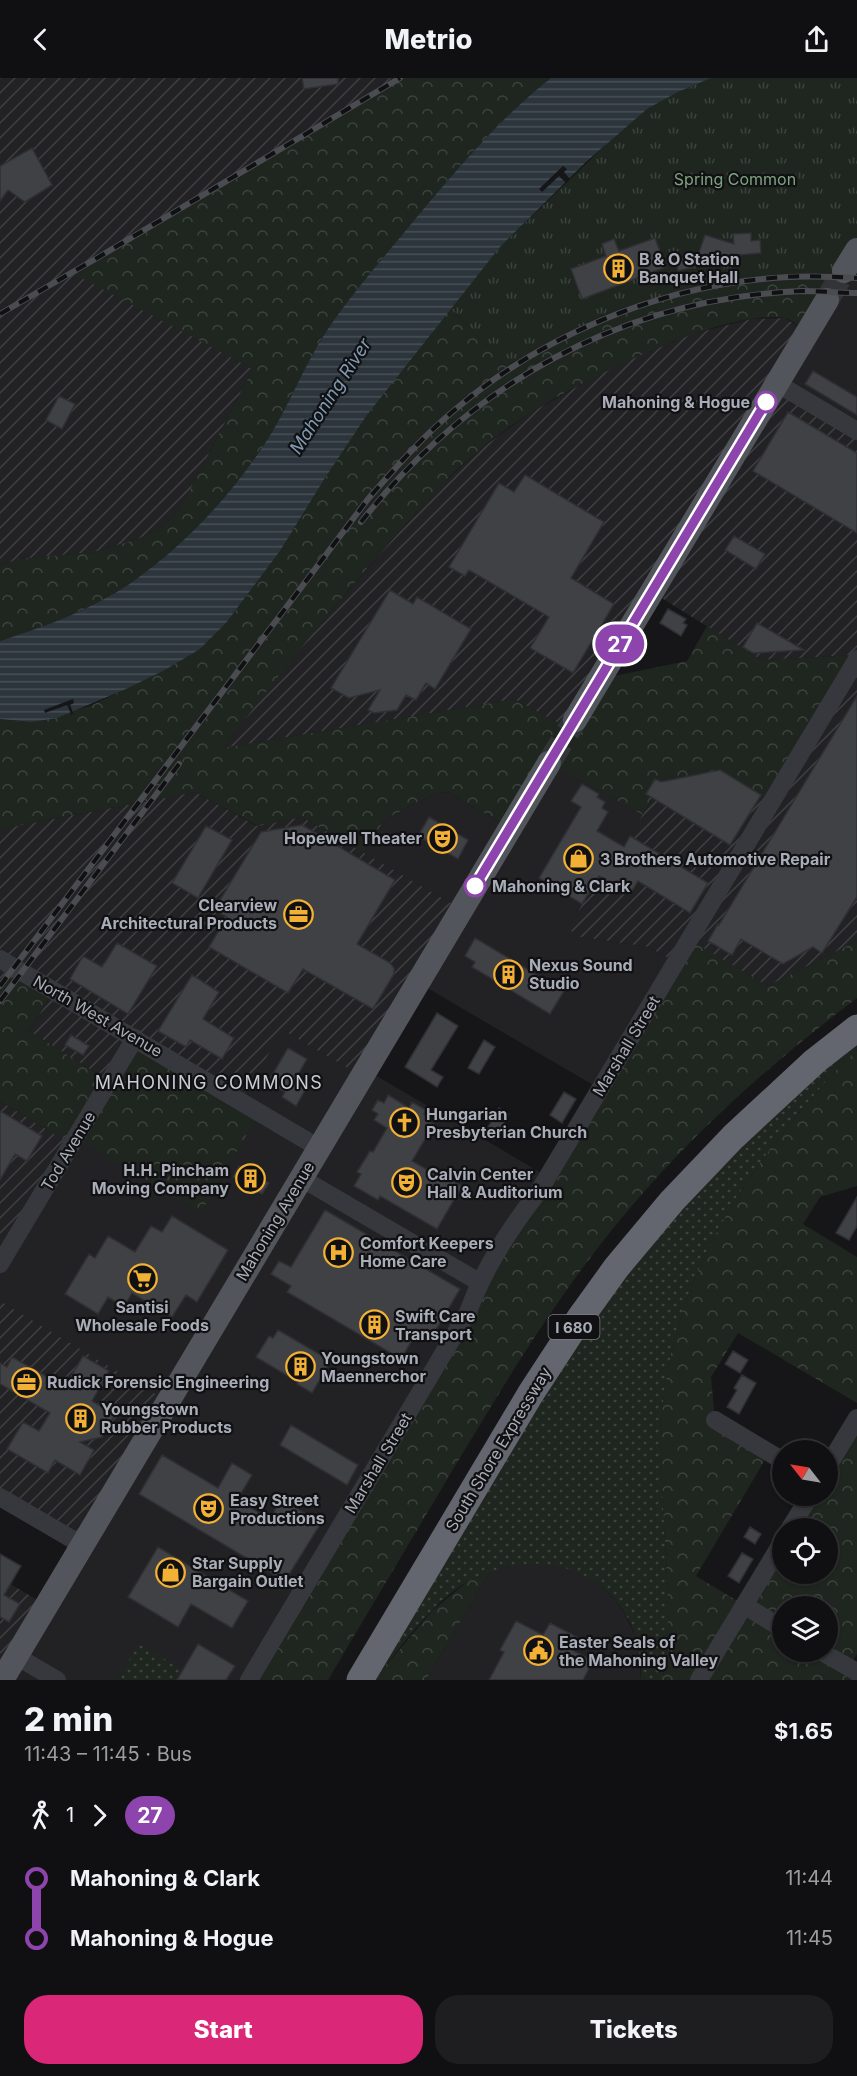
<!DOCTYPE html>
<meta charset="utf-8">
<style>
:root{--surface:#101012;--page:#1e1e20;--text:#f1f3f6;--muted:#9c9d9f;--line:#303032;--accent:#db2777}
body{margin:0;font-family:Inter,sans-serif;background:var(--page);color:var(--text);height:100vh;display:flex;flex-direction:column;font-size:22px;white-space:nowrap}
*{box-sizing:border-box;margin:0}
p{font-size:20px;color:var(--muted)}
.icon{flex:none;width:33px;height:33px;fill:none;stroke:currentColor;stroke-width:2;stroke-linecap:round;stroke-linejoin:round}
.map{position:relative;height:1602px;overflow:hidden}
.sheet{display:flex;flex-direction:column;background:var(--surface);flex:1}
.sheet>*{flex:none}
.badge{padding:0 12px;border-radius:20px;font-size:21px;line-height:39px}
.needle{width:39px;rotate:301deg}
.tools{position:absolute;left:772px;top:1362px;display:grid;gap:12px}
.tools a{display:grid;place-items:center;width:66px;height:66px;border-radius:50%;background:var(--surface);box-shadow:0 2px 4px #0004,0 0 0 2px var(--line);font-size:30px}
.map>.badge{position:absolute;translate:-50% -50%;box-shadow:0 0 0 3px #fff}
.legs{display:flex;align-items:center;gap:9px;height:66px;padding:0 24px;font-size:20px}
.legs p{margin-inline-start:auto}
.overview{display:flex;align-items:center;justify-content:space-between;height:102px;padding:0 24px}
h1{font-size:33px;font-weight:800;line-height:45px}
.button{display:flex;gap:12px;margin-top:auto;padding:12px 24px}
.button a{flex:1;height:69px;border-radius:24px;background:var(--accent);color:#fff;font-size:24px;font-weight:800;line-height:69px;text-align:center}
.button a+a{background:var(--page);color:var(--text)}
ul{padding:0 24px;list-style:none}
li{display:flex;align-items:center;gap:21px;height:60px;font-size:22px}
li i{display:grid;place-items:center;width:9px;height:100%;margin:0 8px;background:currentColor}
li i::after{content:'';width:15px;height:15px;margin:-8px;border:4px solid;border-radius:50%;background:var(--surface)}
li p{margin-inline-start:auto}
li:first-child i{background:linear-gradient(#0000 50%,currentColor 0)}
li:last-child i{background:linear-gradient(currentColor 50%,#0000 0)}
header{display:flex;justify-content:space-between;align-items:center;height:78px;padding:0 24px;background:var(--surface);font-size:27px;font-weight:800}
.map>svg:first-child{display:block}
.built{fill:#222225}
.industrial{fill:url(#industrial-furrows)}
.grass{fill:url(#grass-dots)}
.forest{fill:url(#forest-crowns);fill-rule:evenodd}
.park{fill:url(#park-tufts)}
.water{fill:url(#water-rules)}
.pier{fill:#161618}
.building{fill:#404145;stroke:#303034;stroke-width:1.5}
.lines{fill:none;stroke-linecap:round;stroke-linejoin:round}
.major-tunnel{stroke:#333438;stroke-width:24;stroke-dasharray:24 12;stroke-linecap:butt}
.minor{stroke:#37383d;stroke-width:18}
.major{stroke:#53555c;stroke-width:24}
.highway{stroke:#63666e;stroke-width:27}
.rail-casing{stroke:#4a4c52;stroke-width:6}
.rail{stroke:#111113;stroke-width:4;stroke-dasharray:11;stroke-linecap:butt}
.line-1-casing{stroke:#fff;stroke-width:14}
.line-1{stroke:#8e44ad;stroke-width:9}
.stop-1-dot{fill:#fff;stroke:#8e44ad;stroke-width:3}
.labels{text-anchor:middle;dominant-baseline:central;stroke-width:4.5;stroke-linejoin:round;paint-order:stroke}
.shield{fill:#111113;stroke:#7b7e86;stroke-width:1.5}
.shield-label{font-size:15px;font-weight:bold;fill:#a8adb8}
.park-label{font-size:16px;fill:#7fa381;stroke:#111113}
.poi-label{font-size:16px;font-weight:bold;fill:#a8adb8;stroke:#111113;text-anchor:start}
.stop-label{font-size:16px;font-weight:bold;fill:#a8adb8;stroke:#111113;text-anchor:end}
.street-label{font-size:16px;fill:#a8adb8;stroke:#111113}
.water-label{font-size:18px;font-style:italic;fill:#7f9bb3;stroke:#111113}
.neighbourhood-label{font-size:18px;letter-spacing:1.5px;fill:#c9ccd4;stroke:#111113}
</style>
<header><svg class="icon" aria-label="back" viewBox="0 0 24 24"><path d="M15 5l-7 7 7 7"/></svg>Metrio<svg class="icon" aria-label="share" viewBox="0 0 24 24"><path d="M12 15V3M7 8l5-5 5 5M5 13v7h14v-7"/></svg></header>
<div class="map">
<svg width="857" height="1602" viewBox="0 0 857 1602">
<defs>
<pattern id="industrial-furrows" width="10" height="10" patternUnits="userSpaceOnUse" patternTransform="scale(1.5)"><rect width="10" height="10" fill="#222225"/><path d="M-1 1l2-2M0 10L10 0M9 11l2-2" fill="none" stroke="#3f3f43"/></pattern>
<pattern id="grass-dots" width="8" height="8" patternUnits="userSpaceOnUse" patternTransform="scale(1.5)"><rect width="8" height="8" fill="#1e261f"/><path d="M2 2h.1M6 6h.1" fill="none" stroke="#3c433d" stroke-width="1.8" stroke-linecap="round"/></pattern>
<pattern id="forest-crowns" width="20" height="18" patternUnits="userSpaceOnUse" patternTransform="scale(1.5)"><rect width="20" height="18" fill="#1e261f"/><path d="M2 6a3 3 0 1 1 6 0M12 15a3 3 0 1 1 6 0" fill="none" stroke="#3c433d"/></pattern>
<pattern id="park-tufts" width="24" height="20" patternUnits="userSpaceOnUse" patternTransform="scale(1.5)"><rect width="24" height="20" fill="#1e261f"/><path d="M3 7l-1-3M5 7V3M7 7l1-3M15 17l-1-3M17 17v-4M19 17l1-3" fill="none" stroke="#3c433d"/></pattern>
<pattern id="water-rules" width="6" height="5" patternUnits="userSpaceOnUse" patternTransform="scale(1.5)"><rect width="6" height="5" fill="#2c353c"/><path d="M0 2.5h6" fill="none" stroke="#485056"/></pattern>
</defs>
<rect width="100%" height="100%" fill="#161618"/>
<path class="built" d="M857,172V353L778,306Z
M550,683L643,737L604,801L581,859L649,869L676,885L600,1011L417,904L461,831L364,775L384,742L435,715L448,714L510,750Z
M282,951L361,998L365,991L548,1099L249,1602H2L167,1324L0,1223V1186L76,1060L240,1023Z
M532,1484L549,1486L571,1491L589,1499L602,1509L616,1523L625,1536L638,1564L641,1602H426L491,1492L514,1486Z"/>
<path class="industrial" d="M0,0H400L73,194L253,291L180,431L162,449L138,461L94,474L19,481L0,488Z
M785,240L808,255L778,305L857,353V577L761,582L652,514L569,651L514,621L223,670L289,583L372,485L436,412L478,373L530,335L614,288L692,256L751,241Z
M857,581V863L768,908L690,863L676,885L649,869L581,859L568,851L599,797L605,800L652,721L646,716L655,701Z
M195,714L257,748L302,739L461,831L361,998L283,952L240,1023L109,1003L29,953L54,913L0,906V751Z
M0,1023L71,1066L0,1186Z
M0,1223L167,1323L82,1467L0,1419Z
M0,1500L46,1527L0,1602Z"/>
<path class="grass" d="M857,950V972C834,992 815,1016 796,1039C714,1136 659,1247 661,1376C662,1411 664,1446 666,1480C668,1521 671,1562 662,1602H641C645,1504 550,1458 469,1503C430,1525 402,1569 374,1602L616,1190Z
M139,1566L183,1592L177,1602H117Z"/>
<path class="forest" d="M400,0H551C500,40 458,90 416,140C389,173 359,207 334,242C310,275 295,314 275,349C239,410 187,466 128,507C90,532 44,549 0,563V488L19,481L94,474L138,461L162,449L180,431L253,291L72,195Z
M841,199L808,255C801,250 792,242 785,240C758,234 696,254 670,265C603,293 534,326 477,374C442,403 413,438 383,472C327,536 275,602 223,670L514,621L569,651L599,601L687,583L707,548L761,582L857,577L772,724L720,692L661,704L655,701L646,716L652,720L643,737L550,684L510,750L448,714L435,715L384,742L364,775L302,739L258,748L195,714L0,751V641L30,644L90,628L165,592L200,571L226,545L248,516L280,473L325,400L367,337L450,230L506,288L609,234L714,204Z
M690,862L768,908L857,863V920C775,982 698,1050 631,1129C563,1208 509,1298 455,1388C413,1459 370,1531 328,1602H249Z
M13,889L54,912L29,953L109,1003L135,960L260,1034L201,1134L76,1060L71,1066L0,1023V906Z
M857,972V1108L820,1119L803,1146L857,1179V1325L738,1255L711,1299L715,1342L769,1375L696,1498L744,1527L783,1463V1496H828V1450H790L810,1418H828V1388L857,1340V1576L849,1589L857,1602H662C671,1562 668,1521 666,1480C664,1446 662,1411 661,1376C659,1247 714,1136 796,1039C815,1016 834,992 857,972ZM783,1528H828V1574H783Z
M491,1492L426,1602H374L432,1533L467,1504Z"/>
<path class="park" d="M711,0H857V172L841,199L714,204L609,234L506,288L450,230L500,169L615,58L647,31L678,14Z"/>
<path class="water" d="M551,0H711L678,14L647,31L586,84L500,169L367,337L325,400L280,473L226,545L200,571L165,592L126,611L57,640L31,644L0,641V563C44,549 90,532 128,507C187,466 239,410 275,349C295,314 310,275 334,242C359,207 389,173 416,140C458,90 500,40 551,0Z"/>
<path class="pier" d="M563,88L567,91L564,94L570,101L566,105L559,98L542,114L539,111Z
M73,621L74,625L70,627L74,637L72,635V638L67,627L45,635L44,632Z"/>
<path class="building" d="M302,0H338V6L304,11Z
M32,70L52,107L25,124L8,112L0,123V88Z
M751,155V163L760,162L761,175L726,178L718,175L714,186L697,180L705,157L734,166L733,156Z
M655,160L666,189L582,221L571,191L606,178L602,166L614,161L619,173Z
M691,178L694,189L678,193L676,183Z
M813,293L857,319V337L805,306Z
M59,318L75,326L62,351L46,342Z
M788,334L857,375V455L753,393Z
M525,397L604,444L571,500L614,526L573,595L530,570L549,539L469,492L465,498L449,489L499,405L514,414Z
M734,458L765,476L756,491L725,472Z
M390,512L413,526L417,519L471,551L435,611L426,605L416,622L406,617L397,632L374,635L368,632L380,612L349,620L331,610Z
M668,531L686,541L683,545L687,547L681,558L660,545Z
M757,545L804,572L753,575L743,569Z
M857,618V819L822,875L813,869L783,886L741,861L732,877L708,863L718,846L719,847Z
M720,692L761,717L730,767L646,716L655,701L661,704Z
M582,706L599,716L597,719L605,724L602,730L608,734L597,753L624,769L630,758L708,805L690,835L638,803L630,816L599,798L582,826L539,800L581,729L571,723Z
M429,739L468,762L458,781L418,758Z
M302,747L395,802L357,866L390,885L394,890V896L373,931L303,891L288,915L209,869L227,839L214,832L261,754Z
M206,748L232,762L198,820L172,805Z
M475,860L564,913L550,936L472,889L475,884L465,878Z
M117,865L157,888L128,936L70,901L83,878L102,889Z
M192,897L219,914L203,941L234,960L222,981L190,962L186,969L158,953Z
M437,935L458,948L431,992L443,999L437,1009L405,989Z
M71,957L89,968L83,977L65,967Z
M484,962L495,969L479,996L468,990Z
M288,970L307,981L296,1000L308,1007L296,1028L282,1019L285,1014L268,1004Z
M564,1014L576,1021L562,1045L550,1037Z
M388,1017L409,1030L412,1024L426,1032L424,1036L431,1040L429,1043L434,1046L412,1083L443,1101L445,1098L462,1108L437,1151L380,1118L378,1122L354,1108L361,1096L357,1094L370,1073L373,1074L387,1050L374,1042L378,1036L372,1032L378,1022L384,1025Z
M499,1030L509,1036L494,1062L484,1056Z
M0,1033L42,1058L27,1083L15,1076L0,1102Z
M239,1088L269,1105L262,1116L233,1099Z
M857,1119V1148L849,1162L836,1155Z
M325,1132L460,1211L430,1262L417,1254L401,1281L287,1214L291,1208L271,1196L279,1183L291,1189Z
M172,1138L228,1172L197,1224L186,1217L172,1239L132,1215L124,1229L108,1219L98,1236L65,1216L89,1176L95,1180L108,1158L135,1174L151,1148L162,1154Z
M278,1252L331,1283L312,1315L297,1306L298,1304L256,1279L269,1258L273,1260Z
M733,1273L748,1282L740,1295L725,1286Z
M83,1278L109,1293L92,1323L115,1337L102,1359L80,1364L94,1372L80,1397L55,1382L48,1395L7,1371L23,1344L39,1353L50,1335L0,1306V1285L7,1289L12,1279L65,1309Z
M742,1297L756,1305L739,1336L727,1329L737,1312L734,1310Z
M291,1347L358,1387L347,1407L280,1367Z
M162,1377L218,1410L232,1385L252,1397L237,1422L270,1441L281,1421L321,1445L285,1503L139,1416Z
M750,1449L761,1456L755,1466L744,1459Z
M158,1469L248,1523L232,1550L191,1526L178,1549L128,1519Z
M742,1475L753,1481L739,1505L728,1498Z
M0,1476L21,1488L4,1517L20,1526L9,1544L0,1539Z
M516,1543L543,1557L550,1545L577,1559L570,1571L593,1583L583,1602H489L504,1574L500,1572Z
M198,1566L235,1588L226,1602H177Z"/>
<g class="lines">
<path class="major-tunnel" d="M827,222L844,193
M549,685L575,642"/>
<path class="minor" d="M778,306L857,353
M0,881L319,1070
M301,1100L479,1204
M0,1186L135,960
M715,1342L783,1383
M828,1388L857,1340
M0,1419L82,1467
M790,1450L810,1418
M744,1527L783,1551
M822,1574L857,1594
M16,1578L57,1602
M249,1602L468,1234C484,1190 510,1150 539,1113L857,581
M699,1602L783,1463"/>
<path class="major" d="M844,193L857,172
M575,642L827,222
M2,1602L549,685"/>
<path class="highway" d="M360,1602L531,1315L580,1240L616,1190L672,1123L733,1059L815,983L857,950"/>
<defs>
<path id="rail" d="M0,236L97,180L400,0
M361,444C471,305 624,220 802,213C820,213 839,215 857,215
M0,908L368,421C396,389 424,357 457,330C541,259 652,212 762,201C794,197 825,198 857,200
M0,923L179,686"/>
</defs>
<use href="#rail" class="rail-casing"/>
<use href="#rail" class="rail"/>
</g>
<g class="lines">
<defs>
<path id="line-1" d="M475,808L766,324"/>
</defs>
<use href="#line-1" class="line-1-casing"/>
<use href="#line-1" class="line-1"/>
</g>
<defs>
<symbol id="building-ring" viewBox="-11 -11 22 22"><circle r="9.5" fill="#111113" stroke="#f2b134" stroke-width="1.5"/><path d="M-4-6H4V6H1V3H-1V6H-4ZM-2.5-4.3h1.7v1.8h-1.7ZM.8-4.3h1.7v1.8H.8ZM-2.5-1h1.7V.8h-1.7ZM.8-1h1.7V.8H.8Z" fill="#f2b134"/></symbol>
<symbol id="theatre-ring" viewBox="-11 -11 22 22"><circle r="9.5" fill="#111113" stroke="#f2b134" stroke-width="1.5"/><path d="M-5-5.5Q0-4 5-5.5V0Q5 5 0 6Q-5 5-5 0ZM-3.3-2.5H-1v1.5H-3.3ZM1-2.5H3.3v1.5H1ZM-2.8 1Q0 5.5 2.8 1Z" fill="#f2b134"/></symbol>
<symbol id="shop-ring" viewBox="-11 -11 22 22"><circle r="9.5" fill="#111113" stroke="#f2b134" stroke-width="1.5"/><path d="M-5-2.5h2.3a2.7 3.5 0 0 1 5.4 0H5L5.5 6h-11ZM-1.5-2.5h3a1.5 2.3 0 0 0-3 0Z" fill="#f2b134"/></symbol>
<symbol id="office-ring" viewBox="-11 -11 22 22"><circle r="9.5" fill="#111113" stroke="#f2b134" stroke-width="1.5"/><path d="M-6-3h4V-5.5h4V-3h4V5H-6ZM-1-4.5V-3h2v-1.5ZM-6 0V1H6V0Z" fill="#f2b134"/></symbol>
<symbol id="church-ring" viewBox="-11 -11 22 22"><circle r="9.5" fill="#111113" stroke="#f2b134" stroke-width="1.5"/><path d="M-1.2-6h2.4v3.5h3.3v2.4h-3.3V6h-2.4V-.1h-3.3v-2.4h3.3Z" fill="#f2b134"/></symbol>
<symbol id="hospital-ring" viewBox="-11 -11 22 22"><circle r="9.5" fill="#111113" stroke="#f2b134" stroke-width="1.5"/><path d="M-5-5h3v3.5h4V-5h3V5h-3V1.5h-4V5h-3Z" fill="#f2b134"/></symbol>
<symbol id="supermarket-ring" viewBox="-11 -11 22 22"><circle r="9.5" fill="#111113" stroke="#f2b134" stroke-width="1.5"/><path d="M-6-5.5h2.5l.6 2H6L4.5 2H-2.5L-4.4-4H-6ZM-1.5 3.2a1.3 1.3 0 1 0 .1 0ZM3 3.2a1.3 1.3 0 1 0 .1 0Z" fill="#f2b134"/></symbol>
<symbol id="civic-ring" viewBox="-11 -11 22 22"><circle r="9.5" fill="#111113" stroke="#f2b134" stroke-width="1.5"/><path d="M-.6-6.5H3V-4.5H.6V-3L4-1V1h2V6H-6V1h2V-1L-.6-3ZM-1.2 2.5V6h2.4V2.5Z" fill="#f2b134"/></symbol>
</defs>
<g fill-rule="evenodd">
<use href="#building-ring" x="602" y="174" width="33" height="33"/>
<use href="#theatre-ring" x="426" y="744" width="33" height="33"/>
<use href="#shop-ring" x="562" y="764" width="33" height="33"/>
<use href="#office-ring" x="282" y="820" width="33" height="33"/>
<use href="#building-ring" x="492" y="880" width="33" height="33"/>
<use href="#church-ring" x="388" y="1028" width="33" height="33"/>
<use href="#building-ring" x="234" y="1084" width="33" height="33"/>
<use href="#theatre-ring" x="390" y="1088" width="33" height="33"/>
<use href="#hospital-ring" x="322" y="1158" width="33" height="33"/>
<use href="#supermarket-ring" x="126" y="1184" width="33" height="33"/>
<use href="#building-ring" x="358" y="1230" width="33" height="33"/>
<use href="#building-ring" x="284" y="1272" width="33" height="33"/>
<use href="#office-ring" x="10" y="1288" width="33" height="33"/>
<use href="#building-ring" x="64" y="1324" width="33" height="33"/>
<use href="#theatre-ring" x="192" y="1414" width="33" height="33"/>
<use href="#shop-ring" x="154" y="1478" width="33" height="33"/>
<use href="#civic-ring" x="522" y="1556" width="33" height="33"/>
</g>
<g class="stop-1-dot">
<circle cx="766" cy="324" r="10"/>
<circle cx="475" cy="808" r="10"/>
</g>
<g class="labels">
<rect class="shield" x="548.5" y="1237" width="51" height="24" rx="4.5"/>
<g class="shield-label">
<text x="574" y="1249">I 680</text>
</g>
<g class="park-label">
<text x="735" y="101">Spring Common</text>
</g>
<g class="poi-label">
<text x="639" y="181">B &amp; O Station<tspan x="639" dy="18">Banquet Hall</tspan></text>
<text x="422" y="760" text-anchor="end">Hopewell Theater</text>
<text x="600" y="781">3 Brothers Automotive Repair</text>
<text x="277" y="827" text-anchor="end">Clearview<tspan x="277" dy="18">Architectural Products</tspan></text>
<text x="529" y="887">Nexus Sound<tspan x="529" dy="18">Studio</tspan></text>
<text x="426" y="1036">Hungarian<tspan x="426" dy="18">Presbyterian Church</tspan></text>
<text x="229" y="1092" text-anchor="end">H.H. Pincham<tspan x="229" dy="18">Moving Company</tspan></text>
<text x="427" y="1096">Calvin Center<tspan x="427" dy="18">Hall &amp; Auditorium</tspan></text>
<text x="360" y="1165">Comfort Keepers<tspan x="360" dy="18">Home Care</tspan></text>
<text x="142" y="1229" text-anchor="middle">Santisi<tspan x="142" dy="18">Wholesale Foods</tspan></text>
<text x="395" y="1238">Swift Care<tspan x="395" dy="18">Transport</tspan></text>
<text x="321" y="1280">Youngstown<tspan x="321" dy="18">Maennerchor</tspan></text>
<text x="47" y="1304">Rudick Forensic Engineering</text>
<text x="101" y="1331">Youngstown<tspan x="101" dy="18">Rubber Products</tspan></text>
<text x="230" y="1422">Easy Street<tspan x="230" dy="18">Productions</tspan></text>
<text x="192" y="1485">Star Supply<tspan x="192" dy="18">Bargain Outlet</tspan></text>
<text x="559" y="1564">Easter Seals of<tspan x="559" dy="18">the Mahoning Valley</tspan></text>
</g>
<g class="stop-label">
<text x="750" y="324">Mahoning &amp; Hogue</text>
<text x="492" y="808" text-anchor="start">Mahoning &amp; Clark</text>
</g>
<g class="street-label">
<text transform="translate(98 938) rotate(30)">North West Avenue</text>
<text transform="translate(626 968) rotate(-59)">Marshall Street</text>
<text transform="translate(68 1073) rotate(-59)">Tod Avenue</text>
<text transform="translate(275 1143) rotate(-59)">Mahoning Avenue</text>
<text transform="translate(498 1371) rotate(-59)">South Shore Expressway</text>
<text transform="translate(378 1385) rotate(-59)">Marshall Street</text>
</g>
<g class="water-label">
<text transform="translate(330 318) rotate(-57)">Mahoning River</text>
</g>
<g class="neighbourhood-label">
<text x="209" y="1004">MAHONING COMMONS</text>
</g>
</g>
</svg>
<div class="tools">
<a><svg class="needle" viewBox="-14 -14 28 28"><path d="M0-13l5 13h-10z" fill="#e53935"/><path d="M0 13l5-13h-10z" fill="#9c9d9f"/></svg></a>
<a><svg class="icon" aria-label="locate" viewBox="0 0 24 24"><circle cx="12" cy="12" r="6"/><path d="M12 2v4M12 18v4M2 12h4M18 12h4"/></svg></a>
<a><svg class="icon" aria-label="layers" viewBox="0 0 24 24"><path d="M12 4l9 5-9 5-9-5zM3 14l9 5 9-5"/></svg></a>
</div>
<b class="badge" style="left:620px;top:566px;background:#8e44ad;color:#fff">27</b>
</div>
<section class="sheet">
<div class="overview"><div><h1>2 min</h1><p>11:43 – 11:45 · Bus</p></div><b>$1.65</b></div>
<div class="legs"><svg class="icon" aria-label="walk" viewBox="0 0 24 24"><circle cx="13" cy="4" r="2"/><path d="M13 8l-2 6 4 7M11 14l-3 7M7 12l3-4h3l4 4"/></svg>1<svg class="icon" aria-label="forward" viewBox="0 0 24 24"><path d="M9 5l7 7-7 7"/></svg><b class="badge" style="background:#8e44ad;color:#fff">27</b></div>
<ul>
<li><i style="color:#8e44ad"></i><b>Mahoning &amp; Clark</b><p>11:44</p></li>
<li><i style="color:#8e44ad"></i><b>Mahoning &amp; Hogue</b><p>11:45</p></li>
</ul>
<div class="button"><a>Start</a><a>Tickets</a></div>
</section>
